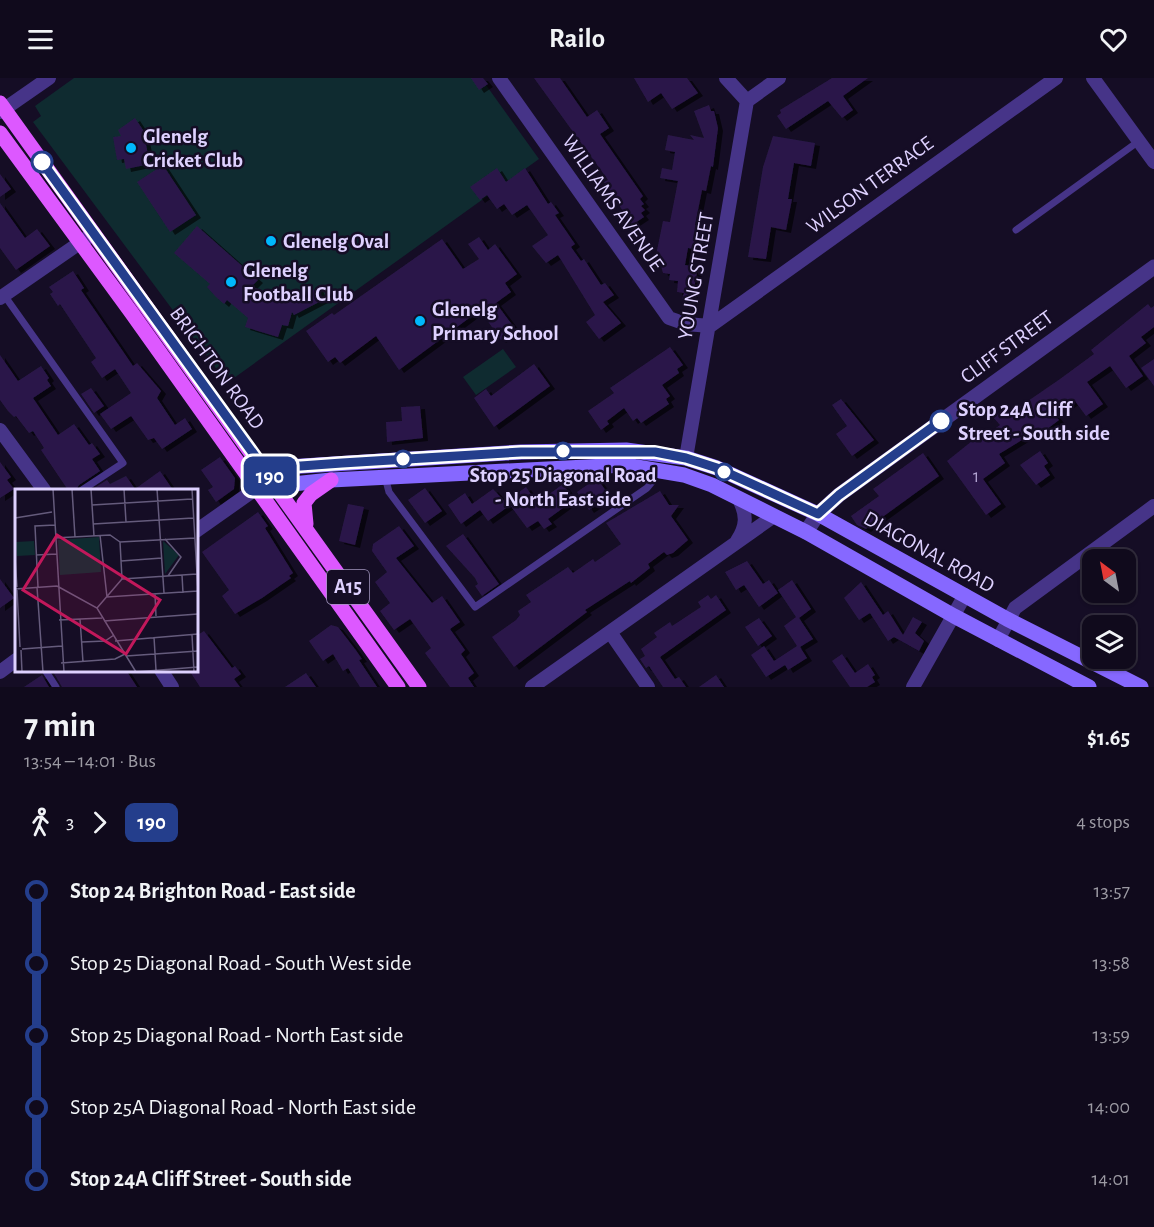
<!DOCTYPE html>
<meta charset="utf-8">
<style>
:root{--surface:#100a1c;--page:#191325;--text:#f1f3f6;--muted:#9c9aa3;--line:#302b3b}
body{margin:0;font-family:"Alegreya Sans",sans-serif;background:var(--page);color:var(--text);height:100vh;display:flex;flex-direction:column;font-size:22px;white-space:nowrap}
*{box-sizing:border-box;margin:0}
p{font-size:20px;color:var(--muted)}
.icon{flex:none;width:33px;height:33px;fill:none;stroke:currentColor;stroke-width:2;stroke-linecap:round;stroke-linejoin:round}
.map{position:relative;height:609px;overflow:hidden}
.sheet{display:flex;flex-direction:column;background:var(--surface);flex:1}
.sheet>*{flex:none}
.badge{padding:0 12px;border-radius:9px;font-size:21px;line-height:39px}
.needle{width:39px;rotate:328deg}
.fabs{position:absolute;left:1082px;top:471px;display:grid;gap:12px}
.fabs a{display:grid;place-items:center;width:54px;height:54px;border-radius:12px;background:var(--surface);box-shadow:0 2px 4px #0004,0 0 0 2px var(--line);font-size:30px}
.map>.badge{position:absolute;translate:-50% -50%;box-shadow:0 0 0 3px #fff}
.legs{display:flex;align-items:center;gap:9px;height:66px;padding:0 24px;font-size:20px}
.legs p{margin-inline-start:auto}
.overview{display:flex;align-items:center;justify-content:space-between;height:102px;padding:0 24px}
h1{font-size:33px;font-weight:700;line-height:45px}
ul{padding:0 24px;list-style:none}
li{display:flex;align-items:center;gap:21px;height:72px;font-size:22px}
li i{display:grid;place-items:center;width:9px;height:100%;margin:0 8px;background:currentColor}
li i::after{content:'';width:15px;height:15px;margin:-8px;border:4px solid;border-radius:50%;background:var(--surface)}
li p{margin-inline-start:auto}
li:first-child i{background:linear-gradient(#0000 50%,currentColor 0)}
li:last-child i{background:linear-gradient(currentColor 50%,#0000 0)}
header{display:flex;justify-content:space-between;align-items:center;height:78px;padding:0 24px;background:var(--surface);font-size:27px;font-weight:700}
.map>svg:first-child{display:block}
.green{fill:#0f2b30}
.building{fill:#2a1848;filter:url(#shadow)}
.lines{fill:none;stroke-linecap:round;stroke-linejoin:round}
.service{stroke:#463488;stroke-width:7}
.minor{stroke:#463488;stroke-width:14}
.tertiary{stroke:#463488;stroke-width:15}
.secondary{stroke:#8668ff;stroke-width:15}
.primary{stroke:#dd58ff;stroke-width:15}
.line-1-casing{stroke:#fff;stroke-width:14}
.line-1{stroke:#243e8c;stroke-width:9}
.poi-dot{fill:#00b8fc;stroke:#150d25;stroke-width:2}
.stop-1-dot{fill:#fff;stroke:#243e8c;stroke-width:3}
.labels{text-anchor:middle;dominant-baseline:central;stroke-width:5;stroke-linejoin:round;paint-order:stroke}
.number-label{font-size:18px;fill:#b1a3d1}
.shield{fill:#150d25;stroke:#a296be;stroke-width:1.5}
.shield-label{font-size:20px;font-weight:bold;fill:#ded1ff}
.poi-label{font-size:21px;font-weight:bold;fill:#ded1ff;stroke:#150d25;text-anchor:start}
.street-label{font-size:21px;fill:#ded1ff;stroke:#150d25}
.stop-label{font-size:21px;font-weight:bold;fill:#ded1ff;stroke:#150d25;text-anchor:start}
.inset-road{fill:none;stroke:#655b7c;stroke-width:1.5}
.view{fill:#c2185b;fill-opacity:0.15;stroke:#c2185b;stroke-width:3}
.inset-edge{fill:none;stroke:#ded1ff;stroke-width:3}
</style>
<header><svg class="icon" aria-label="menu" viewBox="0 0 24 24"><path d="M4 6h16M4 12h16M4 18h16"/></svg>Railo<svg class="icon" aria-label="heart" viewBox="0 0 24 24"><path d="M12 20l-8-8c-3-5 5-10 8-4 3-6 11-1 8 4z"/></svg></header>
<div class="map">
<svg width="1154" height="609" viewBox="0 0 1154 609">
<defs>
<filter id="shadow"><feDropShadow dx="5" dy="3" stdDeviation="0" flood-color="#0009"/></filter>
</defs>
<rect width="100%" height="100%" fill="#150d25"/>
<path class="green" d="M74,0H481L539,81L227,305L33,44L41,38L35,28Z
M503,271L516,289L476,317L463,299Z"/>
<path class="building" d="M471,0H483L488,6L479,12Z
M534,0H560L587,39L597,32L609,50L600,56L643,118L640,121L644,126L641,128L645,132L641,135L644,139L632,147L604,104L608,102Z
M634,0H687L698,15L672,31L661,15L648,24Z
M832,0H868L843,18L853,32L842,40L828,23L786,51L777,38L781,35L780,32Z
M709,27L711,33H714L718,50L713,89L711,88L706,113L702,112L695,147L704,149L700,172L688,170L685,187L698,189L692,222L682,221L684,215L677,214L678,203L669,202L670,196L663,195L661,188L654,187L663,143L670,144L678,103L660,100L662,90L672,92L675,74L665,72L668,57L694,62L690,57L704,60L694,33Z
M135,40L143,52L150,86L126,91L124,81L117,82L113,59L121,58L118,52Z
M773,58L815,65L811,88L794,85L788,121H792L786,152L771,149L766,181L748,179L763,89Z
M163,87L196,137L170,154L137,104Z
M497,90L506,104L525,90L548,126L551,124L559,135L555,137L575,166L571,169L581,183L584,181L601,207L605,205L614,217L603,224L621,245L599,261L586,244L595,237L558,177L546,185L532,168L548,157L527,127L512,137L504,126L497,131L487,117L480,122L470,109Z
M0,96L11,111L0,119Z
M0,125L25,160L37,151L50,168L16,192L0,170Z
M197,148L258,202L251,209L294,221L318,210L323,222L294,237L292,234L288,248L282,247L278,259L245,249L248,240L227,222L224,226L216,219L207,209L210,206L174,175Z
M479,159L488,172L495,166L517,196L505,205L511,214L496,225L516,252L501,262L480,232L399,292L376,258L340,285L335,279L328,284L306,253L332,235L334,237L442,161L463,191L479,181L468,166Z
M73,193L84,210L81,212L133,288L137,285L161,313L157,320L175,347L185,340L192,351L162,371L154,360L148,362L131,338L111,351L100,336L131,315L115,291L102,300L91,284L96,280L60,226L58,228L50,216L53,214L49,209Z
M1148,226L1151,230L1154,228V249L1141,259L1146,265L1129,278L1143,298L1126,310L1110,288L1087,304L1103,326L1086,338L1075,323L1055,337L1059,342L1038,358L1035,354L999,376L1005,385L983,401L1001,426L986,437L947,383L982,355L985,358L1000,347L993,339L1003,332L1005,335L1011,332L1012,334L1060,301L1094,276L1091,272Z
M670,269L683,287L677,291L679,295L662,307L670,318L666,321L669,326L641,345L637,340L633,343L624,330L607,343L609,346L601,352L588,333L614,315L610,310Z
M0,277L18,303L41,288L49,300L47,302L51,308L33,320L58,357L74,346L89,367L92,365L100,376L92,381L100,393L79,407L76,412H68L41,372L44,370L33,353L29,355L16,338L14,339L8,333L0,322Z
M1154,281V308L1141,290Z
M534,286L550,308L494,349L474,320L486,311L491,318Z
M91,310L104,328L94,335L81,316Z
M841,321L874,362L852,378L836,356L847,348L832,327Z
M420,328L423,360L387,364L386,344L402,343L401,329Z
M1040,373L1048,385L1044,388L1050,397L1036,407L1020,387Z
M923,375L939,398L866,451L857,447L851,438L879,418L873,411Z
M220,379L235,400L234,411L216,424L208,412L213,409L201,392Z
M0,384L11,399L7,402L14,411L0,420Z
M160,393L173,412H91L107,402L110,406L126,398L135,411Z
M597,400L606,413L602,415L606,421L589,432L577,414Z
M563,406L574,422L548,441L552,446L544,451L538,443L527,450L507,423L526,409L537,425Z
M425,410L442,433L425,445L408,422Z
M493,411L509,428L488,443L480,432L461,446L448,427L465,415L472,426Z
M660,413L669,427H679L671,438L688,462L673,475L667,477L664,474L648,486L650,490L631,505L630,503L585,532L587,534L514,589L492,559L516,542L520,537L518,533L531,524L526,517L568,489L573,495L593,481L595,484L621,466L606,445Z
M348,426L364,429L355,467L339,463Z
M258,434L268,448L265,450L293,495L289,498L291,500L262,520L235,536L222,518L229,512L202,474Z
M399,448L414,468L396,480L432,525L442,518L460,544L450,551L465,572L461,576L474,595L468,600L474,609H450L425,575L431,570L410,541L394,552L380,533L390,525L375,504L387,494L372,473L373,466Z
M463,456L499,506L482,518L475,508L478,506L475,500L446,468Z
M747,483L763,506L769,502L778,515L759,529L744,507L736,512L725,494Z
M0,501L14,520L0,530Z
M792,502L811,531L799,540L813,561L800,569L807,580L788,592L785,587L766,599L751,577L764,568L774,583L797,568L784,548L796,539L778,512Z
M861,504L883,537L888,533L903,557L913,539L922,544L915,555L924,563L919,573L894,559L888,563L870,535L859,542L844,520Z
M708,517L711,521L716,517L726,532L660,579L675,601L679,599L686,609H663L649,588L646,590L640,581L645,578L641,571L657,559L654,555L670,544L672,548L701,529L698,524Z
M759,540L772,558L758,568L745,549Z
M331,547L338,549L355,571L362,581L359,582L377,609H360L348,590L343,593L333,576L323,583L309,563Z
M204,553L232,590L235,588L241,596L234,601L240,609H200L189,592H196V558Z
M842,576L855,595L868,586L875,597L872,599L875,604L867,609H850L832,583Z
M52,592H126L137,609H62Z
M306,595L316,609H285Z
M42,597L49,609H24Z
M716,597L724,609H699Z"/>
<g class="lines">
<path class="service" d="M1016,152L1139,63
M4,217L123,385L82,412
M385,399L389,414L475,529L647,410L652,404L655,392
M45,592L56,609"/>
<path class="minor" d="M499,0L669,240L686,246L710,248L1056,0
M726,0L747,23
M1093,0L1154,84
M747,23L779,0
M0,34L49,0
M0,220L94,155
M0,352L44,412
M686,380L747,23
M196,453L257,410
M737,463C747,448 747,437 739,421
M610,554L648,609
M998,562L1015,530L1154,428
M161,592L172,609
M0,594L16,582
M532,609L774,438
M913,609L965,517"/>
<path class="tertiary" d="M806,454L818,436L839,417L1154,189"/>
<path class="secondary" d="M264,409L331,402L625,387L684,397L712,407L806,454L954,538L1089,609
M257,410L287,389L521,374L626,372L686,380L717,390L818,436L1007,541L1141,609"/>
<path class="primary" d="M0,25L419,609
M0,55L131,234L398,609
M306,446L304,425L311,416L331,402"/>
</g>
<g class="lines">
<defs>
<path id="line-1" d="M42,84L271,400L287,389L342,385L521,374H655L686,380L717,390L818,436L839,417L941,343"/>
</defs>
<use href="#line-1" class="line-1-casing"/>
<use href="#line-1" class="line-1"/>
</g>
<g class="poi-dot">
<circle cx="131" cy="70" r="6"/>
<circle cx="271" cy="163" r="6"/>
<circle cx="231" cy="204" r="6"/>
<circle cx="420" cy="243" r="6"/>
</g>
<g class="stop-1-dot">
<circle cx="42" cy="84" r="10"/>
<circle cx="941" cy="343" r="10"/>
<circle cx="563" cy="373" r="8"/>
<circle cx="403" cy="381" r="8"/>
<circle cx="724" cy="394" r="8"/>
</g>
<g class="labels">
<g class="number-label">
<text x="976" y="399">1</text>
</g>
<rect class="shield" x="327" y="492" width="42" height="34" rx="4.5"/>
<g class="shield-label">
<text x="348" y="509">A15</text>
</g>
<g class="poi-label">
<text x="143" y="58">Glenelg<tspan x="143" dy="24">Cricket Club</tspan></text>
<text x="283" y="163">Glenelg Oval</text>
<text x="243" y="192">Glenelg<tspan x="243" dy="24">Football Club</tspan></text>
<text x="432" y="231">Glenelg<tspan x="432" dy="24">Primary School</tspan></text>
</g>
<g class="street-label">
<text transform="translate(870 107) rotate(-36)">WILSON TERRACE</text>
<text transform="translate(613 125) rotate(55)">WILLIAMS AVENUE</text>
<text transform="translate(696 198) rotate(-80)">YOUNG STREET</text>
<text transform="translate(1007 269) rotate(-36)">CLIFF STREET</text>
<text transform="translate(217 290) rotate(54)">BRIGHTON ROAD</text>
<text transform="translate(929 474) rotate(29)">DIAGONAL ROAD</text>
</g>
<g class="stop-label">
<text x="958" y="331">Stop 24A Cliff<tspan x="958" dy="24">Street - South side</tspan></text>
<text x="563" y="397" text-anchor="middle">Stop 25 Diagonal Road<tspan x="563" dy="24">- North East side</tspan></text>
</g>
</g>
<g transform="translate(15 411)">
<rect width="183" height="183" fill="#150d25"/>
<path d="M84,48L86,83L45,86L43,51ZM19,52L20,66L2,67L1,53ZM148,52L164,66L150,85Z" fill="#0f2b30"/>
<path class="inset-road" d="M38,0L49,183M57,0L60,48M76,0L79,47M109,0L111,33M142,0L149,104M177,0L183,102M77,16L177,10M0,29L37,23M78,35L178,29M85,46L92,108L183,102M39,49L95,46L105,53M150,50L166,68L153,87M105,53L180,49M105,53L107,90M21,66L42,65M0,69L2,98M106,72L147,69M167,86L168,104M107,90L182,85M42,97L82,119L121,183M22,98L28,183M23,98L20,37L40,36M0,100L42,97M2,101L5,158M140,105L141,127M82,119L107,90M65,130L68,173M44,131L87,129M89,132L183,125M177,146L179,183M139,148L141,181M100,152L183,145M67,153L90,152L99,146M7,160L47,157M6,161L7,183M111,167L183,162M46,174L100,170L110,165M120,183L183,178"/>
<path class="view" d="M42,46L145,111L111,165L8,101Z"/>
<rect width="183" height="183" class="inset-edge"/>
</g>
</svg>
<div class="fabs">
<a><svg class="needle" viewBox="-14 -14 28 28"><path d="M0-13l5 13h-10z" fill="#e53935"/><path d="M0 13l5-13h-10z" fill="#9c9aa3"/></svg></a>
<a><svg class="icon" aria-label="layers" viewBox="0 0 24 24"><path d="M12 4l9 5-9 5-9-5zM3 14l9 5 9-5"/></svg></a>
</div>
<b class="badge" style="left:270px;top:398px;background:#243e8c;color:#fff">190</b>
</div>
<section class="sheet">
<div class="overview"><div><h1>7 min</h1><p>13:54 – 14:01 · Bus</p></div><b>$1.65</b></div>
<div class="legs"><svg class="icon" aria-label="walk" viewBox="0 0 24 24"><circle cx="13" cy="4" r="2"/><path d="M13 8l-2 6 4 7M11 14l-3 7M7 12l3-4h3l4 4"/></svg>3<svg class="icon" aria-label="forward" viewBox="0 0 24 24"><path d="M9 5l7 7-7 7"/></svg><b class="badge" style="background:#243e8c;color:#fff">190</b><p>4 stops</p></div>
<ul>
<li><i style="color:#243e8c"></i><b>Stop 24 Brighton Road - East side</b><p>13:57</p></li>
<li><i style="color:#243e8c"></i><span>Stop 25 Diagonal Road - South West side</span><p>13:58</p></li>
<li><i style="color:#243e8c"></i><span>Stop 25 Diagonal Road - North East side</span><p>13:59</p></li>
<li><i style="color:#243e8c"></i><span>Stop 25A Diagonal Road - North East side</span><p>14:00</p></li>
<li><i style="color:#243e8c"></i><b>Stop 24A Cliff Street - South side</b><p>14:01</p></li>
</ul>
</section>
